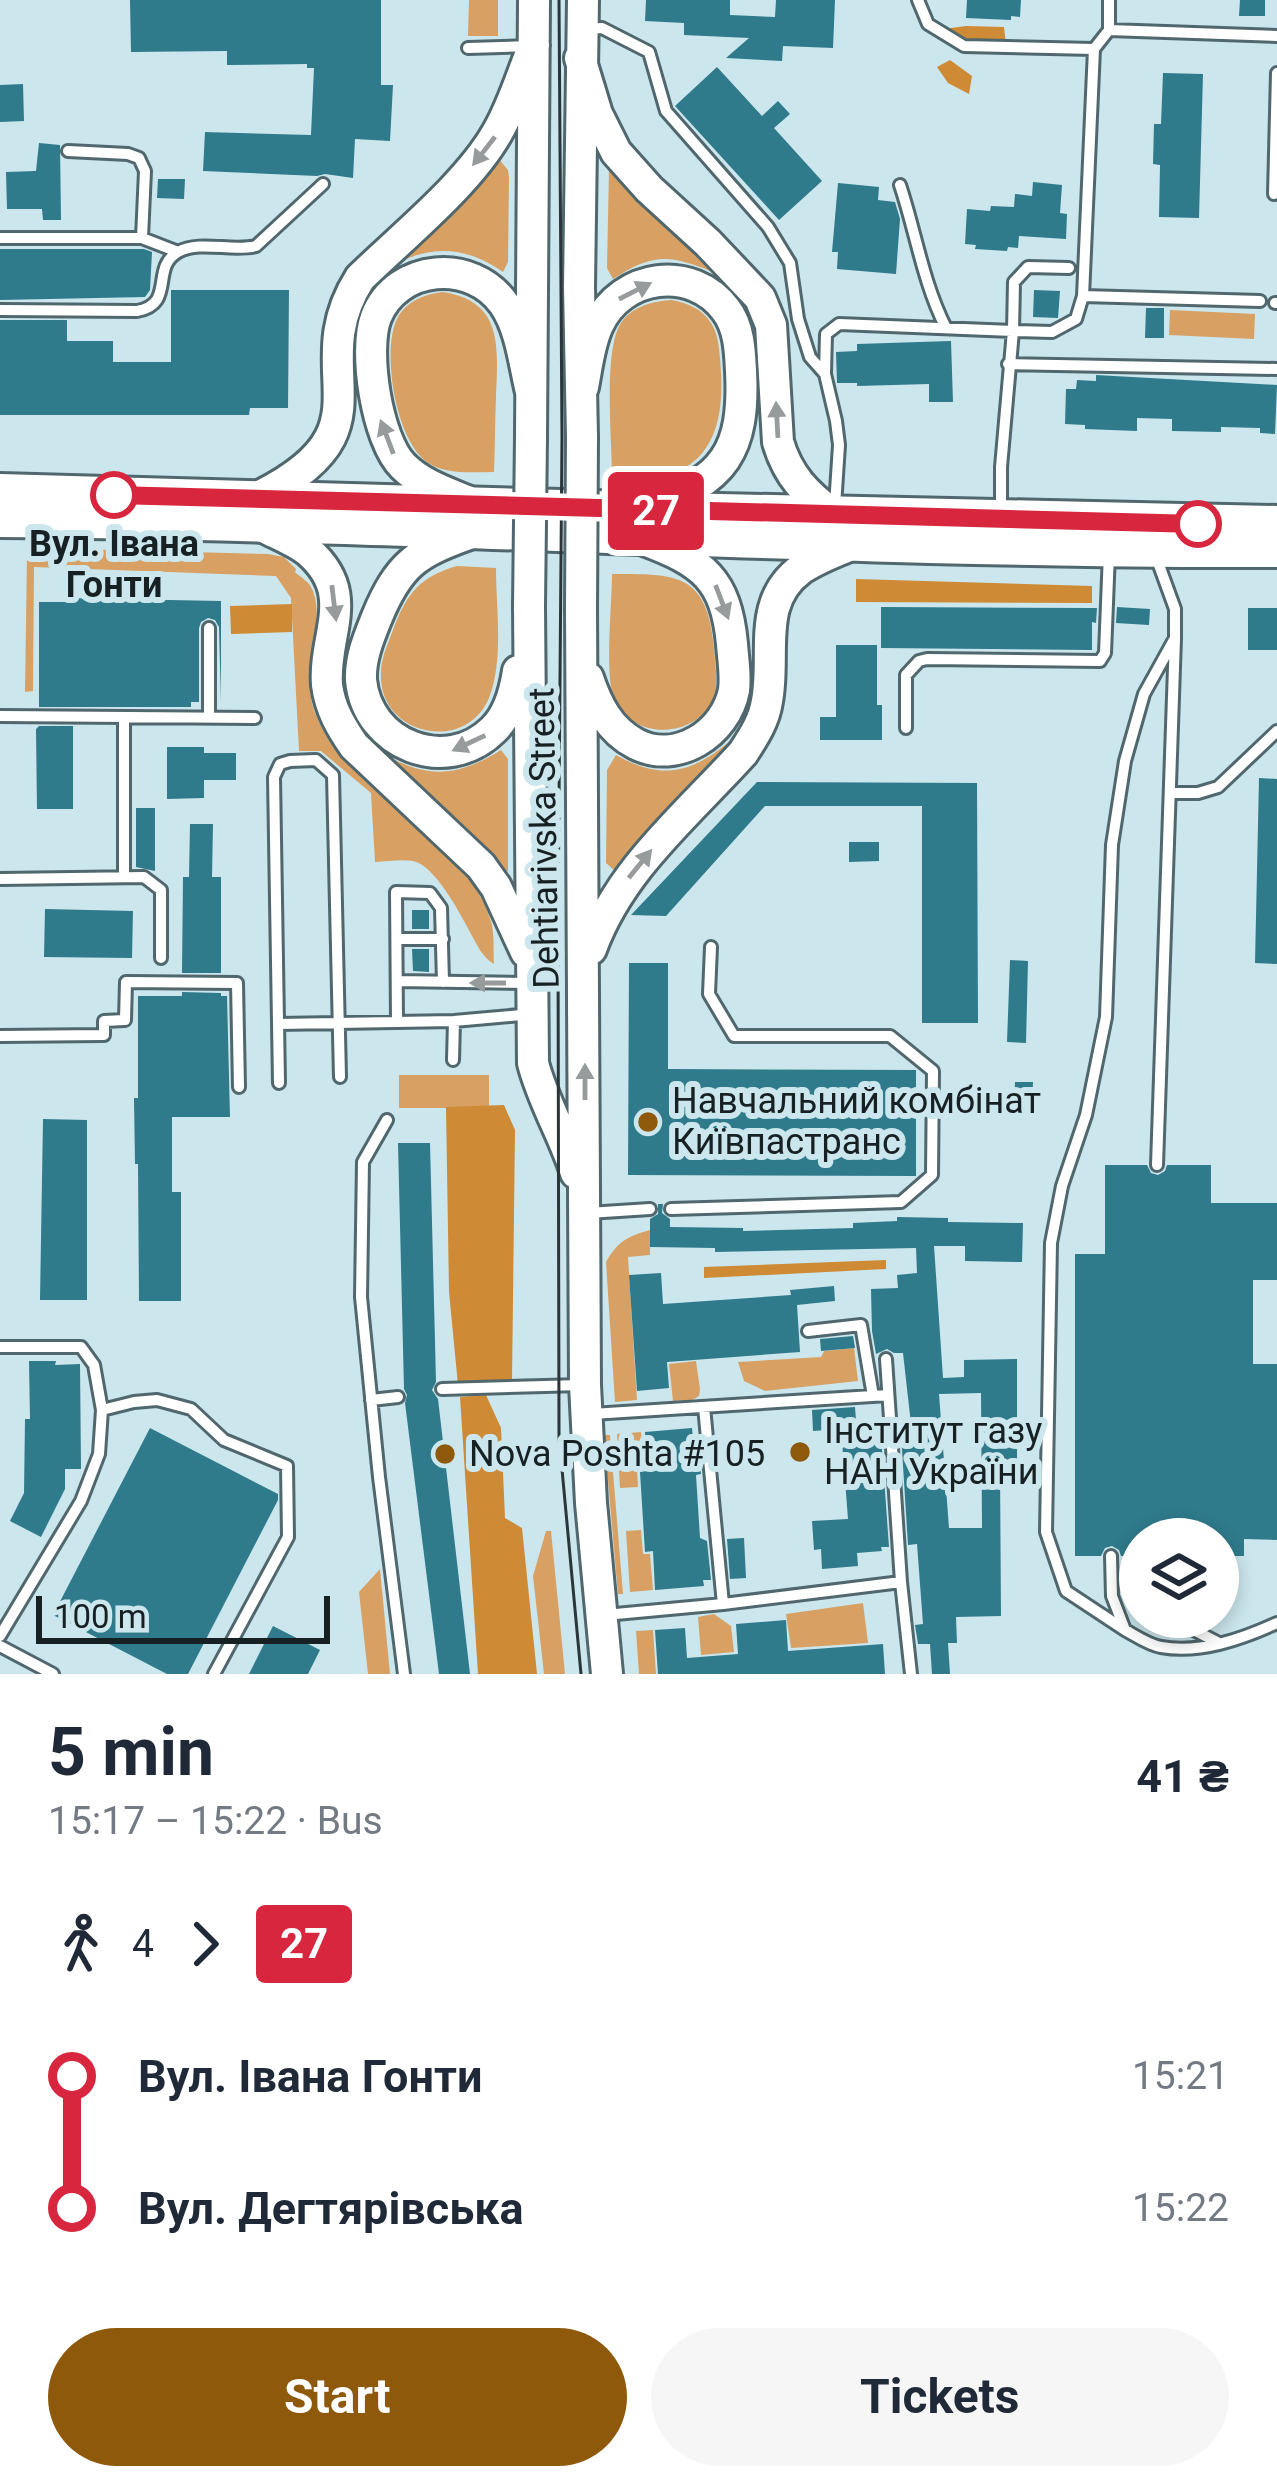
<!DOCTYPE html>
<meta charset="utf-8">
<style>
:root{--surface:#fff;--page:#f6f6f7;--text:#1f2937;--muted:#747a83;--accent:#8e590a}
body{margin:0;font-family:Roboto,sans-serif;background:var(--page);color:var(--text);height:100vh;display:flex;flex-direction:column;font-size:45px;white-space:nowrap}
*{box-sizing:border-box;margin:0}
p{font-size:39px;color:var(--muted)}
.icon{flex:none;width:66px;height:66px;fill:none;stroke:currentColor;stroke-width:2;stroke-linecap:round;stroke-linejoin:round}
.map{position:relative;height:1674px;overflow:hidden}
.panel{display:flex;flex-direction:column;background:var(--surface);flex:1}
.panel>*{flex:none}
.badge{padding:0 24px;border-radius:9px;font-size:42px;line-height:78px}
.buttons{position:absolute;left:1119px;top:1518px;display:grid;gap:24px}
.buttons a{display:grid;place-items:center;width:120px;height:120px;border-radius:50%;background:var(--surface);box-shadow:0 6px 18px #0003;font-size:60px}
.scale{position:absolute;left:36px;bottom:30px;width:294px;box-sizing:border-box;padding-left:12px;border:6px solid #172124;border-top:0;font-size:33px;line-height:42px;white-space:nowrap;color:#172124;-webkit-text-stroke:9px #cbe6ed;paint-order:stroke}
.map>.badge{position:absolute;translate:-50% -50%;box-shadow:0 0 0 6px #fff}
.legs{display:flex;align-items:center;gap:18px;height:132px;padding:0 48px;font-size:39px}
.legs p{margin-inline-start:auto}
.head{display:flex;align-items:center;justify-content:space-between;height:204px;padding:0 48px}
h1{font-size:66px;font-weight:700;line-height:90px}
.primary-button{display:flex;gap:24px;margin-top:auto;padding:24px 48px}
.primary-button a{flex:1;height:138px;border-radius:72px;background:var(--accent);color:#fff;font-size:48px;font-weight:700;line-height:138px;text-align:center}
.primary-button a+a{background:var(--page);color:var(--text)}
ul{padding:0 48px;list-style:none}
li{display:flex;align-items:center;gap:42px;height:132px;font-size:45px}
li i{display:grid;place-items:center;width:18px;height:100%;margin:0 15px;background:currentColor}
li i::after{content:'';width:30px;height:30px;margin:-15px;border:9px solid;border-radius:50%;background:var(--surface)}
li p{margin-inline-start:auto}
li:first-child i{background:linear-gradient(#0000 50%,currentColor 0)}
li:last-child i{background:linear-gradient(currentColor 50%,#0000 0)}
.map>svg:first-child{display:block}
.green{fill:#d8a163}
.forest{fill:#ce8a34}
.building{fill:#2f7a8b;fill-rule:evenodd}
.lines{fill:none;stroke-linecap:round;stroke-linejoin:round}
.lane-casing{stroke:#50676d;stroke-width:16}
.secondary-casing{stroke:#50676d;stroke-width:36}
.primary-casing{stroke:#50676d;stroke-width:42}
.lane{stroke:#fff;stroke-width:10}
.secondary{stroke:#fff;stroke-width:30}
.primary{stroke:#fff;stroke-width:36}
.tram{stroke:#2a3639;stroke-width:3}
.secondary-bridge-casing{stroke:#50676d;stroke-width:36;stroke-linecap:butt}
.secondary-bridge{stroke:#fff;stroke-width:30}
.oneway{fill:#979b9c}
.line-1-casing{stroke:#fff;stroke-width:27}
.line-1{stroke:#d7263d;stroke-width:18}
.stop-1-dot{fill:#fff;stroke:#d7263d;stroke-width:6}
.poi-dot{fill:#8e590a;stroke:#cbe6ed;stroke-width:4.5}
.labels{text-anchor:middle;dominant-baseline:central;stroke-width:12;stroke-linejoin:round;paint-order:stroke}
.stop-label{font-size:36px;font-weight:bold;fill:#172124;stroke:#cbe6ed}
.street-label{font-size:36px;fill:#172124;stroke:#cbe6ed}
.poi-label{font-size:36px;fill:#172124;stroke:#cbe6ed;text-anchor:start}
</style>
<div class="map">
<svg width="1277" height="1674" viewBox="0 0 1277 1674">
<rect width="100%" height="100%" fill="#cbe6ed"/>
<path class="green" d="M469,0H498V36H468Z
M497,157L508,170L509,178L508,262L503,272C470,249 438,244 402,261L400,258Z
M612,167L715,268L713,272C669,254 653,253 613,279L607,268L609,169Z
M443,292C503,301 498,347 496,396C495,421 495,447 494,472C472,472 449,475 430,464C396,445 381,351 397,319C406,301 425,294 443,292Z
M672,300C688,303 702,309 711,323C718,334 719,347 720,359C724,401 722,452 677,472C657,481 633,477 612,476C612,441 603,350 621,323C632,306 654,301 672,300Z
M1170,310L1255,314L1254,339L1169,335Z
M40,548L268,554L284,557L296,569L295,572C296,573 309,583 309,584C330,614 300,671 314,710C343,792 464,837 490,918C495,932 493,949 494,964C482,957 478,946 471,934C461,915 435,865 413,861C402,859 387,861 375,862L371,793L321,751H299L291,598L276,576L34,567L33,691L25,692L27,555Z
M457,566L496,568C496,609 504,659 489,698C465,755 377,735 381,672C381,657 389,642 394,627C408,592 420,577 457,566Z
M612,574C678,574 707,573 714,648C715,666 720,688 711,704C688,741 628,738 613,696C605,671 612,603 612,574Z
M730,741L733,744L614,870L606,863L607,770L616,755C662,781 692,773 730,741Z
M501,750L508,759V871L504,874L480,844L380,752C426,779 456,778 501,750Z
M399,1075H489V1108H399Z
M650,1230V1255L628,1257L637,1400L615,1402L606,1262C617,1242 628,1236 650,1230Z
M854,1348L858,1381L765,1391L744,1381L738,1362L821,1357L824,1351Z
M696,1361L700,1389L699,1396L692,1400L673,1401L669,1364Z
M641,1432L644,1468L637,1469L638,1487L620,1488L617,1434Z
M604,1435H610L623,1594H618Z
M641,1530L643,1554H650L653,1590L630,1592L626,1531Z
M546,1531H551L565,1674H544L533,1576Z
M380,1569L390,1674H368L359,1592Z
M863,1603L868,1643L791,1648L786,1614Z
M714,1614L731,1626L734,1652L701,1655L698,1617Z
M653,1630L656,1674H639L636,1631Z"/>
<path class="forest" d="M966,26L1004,27L1006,45L968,42L944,29Z
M950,60L972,76L969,94L948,83L937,67Z
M856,579L1092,586V603L856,602Z
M292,604V632L231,634L230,606Z
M504,1105L515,1130L512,1382L458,1385L449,1292L446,1107Z
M886,1260V1269L704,1278V1267Z
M486,1395L501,1428L505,1518L522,1528L537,1674H478L460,1397Z"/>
<path class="building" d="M130,0H381V85H393L390,141L355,139L353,178L325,174L317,176L203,171L205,132L311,135L314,68H307V64L227,65V51L131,52Z
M646,0H730V15L775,17L776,0H835L833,48L783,46L782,61L726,58L749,38L684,35V23L645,21Z
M967,0H1021L1020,17L1011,16V20L966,18Z
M1240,0H1265V16H1239Z
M717,67L762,116L778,101L790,114L774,128L822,181L779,220L675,106Z
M1163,73L1203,74L1199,218L1159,217L1160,165L1153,164L1154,124H1161Z
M23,84L24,121L0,122V85Z
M39,143L60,145L61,220H43L42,209H7L6,172L36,171Z
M158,179H185L184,199L157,198Z
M1033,182L1062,185L1060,213L1067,214L1066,239L1019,236L1018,248L1008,247L1007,251L975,249L976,245L965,244L967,209L990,211L991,206L1014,207L1015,194L1032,196Z
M838,183L879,187L878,200L895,202L900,219L896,274L837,269L838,252H832Z
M0,249H144L152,252L150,290L145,297L0,300Z
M171,290H289L288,408H250L249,415H0V320H67V341H113V362H171Z
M1034,290L1060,291L1058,318L1033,317Z
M1146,308H1164V338H1145Z
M951,341L953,402H929V384L857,386V383H837L836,352L857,351V344Z
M1096,375L1277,385L1275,434L1260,433V428L1221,427V432L1172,431V419L1137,418V431L1085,429V425L1065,424L1066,389H1076L1077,380L1096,381Z
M66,598L221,601V702L219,627L215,620L208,618L201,622L199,628V702H191V707H39V602H66Z
M881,607L1092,608H1097L1096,623L1092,622V650L881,648Z
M1117,607L1150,609L1149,625L1116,623Z
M1248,608H1277V650H1248Z
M836,645H877V705H882V740H820V717H836Z
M39,726H73V809H37L36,729Z
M167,747H204V753H236V780H204V798L167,799Z
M1259,778L1277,779V964L1255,963Z
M757,782L977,783L978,1023H922V806H765L666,916L631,915Z
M136,808H155V871L136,867Z
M190,824H213L212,877H221V973H182L183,877H189Z
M849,842H879V861L849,862Z
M45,909L133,911L132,958L44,957Z
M412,910H429V929H412Z
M412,949H429V972L413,971Z
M1010,960L1028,961L1026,1043L1007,1042Z
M629,963H668V1069L916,1070V1176L628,1175Z
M182,992L221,993V996H227L230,1117H172V1192H181V1301H139L138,1164H135L134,1098H138V996H182Z
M978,1082V1106H961L960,1083Z
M1015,1082H1033L1032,1108H1014Z
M43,1119L87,1120V1300H40Z
M398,1143H430L436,1382L432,1390L438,1399L470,1674H439L405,1403L407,1395L404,1389Z
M1105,1165H1147L1151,1173L1158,1175L1165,1171L1167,1165H1211V1203H1277V1280H1253V1364H1277V1540L1244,1539V1556H1218V1539H1140V1556H1121L1119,1550L1112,1546L1105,1548L1101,1556H1075V1254H1105Z
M658,1204H663L662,1213L670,1219V1227L743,1228V1231L853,1228V1223L897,1221V1217L948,1218V1222L1023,1223L1022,1262L965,1261V1246H934L943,1378L964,1377V1360L1017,1359V1470H1000L1001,1616L956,1617L957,1643H948L950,1674H932L930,1644H918L915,1625L923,1624L917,1544L908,1545L901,1434L912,1433L903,1353H894L887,1349L876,1354L872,1331L871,1289L898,1288L897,1275L917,1273L916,1248L715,1252V1248L650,1247V1219L658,1214ZM981,1393L982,1528H949L939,1394Z
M661,1273L663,1304L791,1295L790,1290L834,1286L835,1301L797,1305L800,1352L667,1362L669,1388L637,1391L629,1275Z
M853,1336L855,1348L821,1351L820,1339Z
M29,1361H56L55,1365L80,1364L81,1469H65V1489L41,1537L10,1521L24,1493L25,1419H30Z
M855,1407L857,1434L880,1432L881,1436L889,1547H881L882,1551L857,1553L858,1566L822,1569L821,1549L814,1550L812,1521L848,1519L841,1429L813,1431L812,1410Z
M150,1428L278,1494V1500L188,1674H167L53,1615Z
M692,1428L694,1449L698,1448L701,1474L696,1475L700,1538L707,1541L711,1580H703L704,1586L655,1590L653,1551L645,1552L640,1472L647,1471L645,1432Z
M744,1538L746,1578L730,1579L727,1539Z
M786,1620L788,1651L883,1644L885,1674H658L655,1630L685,1628L687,1658L738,1654L736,1624Z
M273,1626L320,1650L308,1674H249Z"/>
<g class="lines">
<defs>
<path id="lane" d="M918,0L928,24L964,46L1094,49
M584,29L602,28L649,52L666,111L768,227L790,263L798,319L810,357L825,374L836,421L839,445L835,506
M1109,30V0
M468,48L530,46
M68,151L128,154L139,158L145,171L142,238L178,252
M900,185C916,233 923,283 946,328
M1274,194L1277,73
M0,238H142
M1083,296L1260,301
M1275,303H1277
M0,310L137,311C176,304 150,268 178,252C200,240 232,252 256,246L323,184
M1008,364L1277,369
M825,374L826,334L839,324L1013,331L1014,282L1028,267L1069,268
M1001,510V467L1013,331L1052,332L1076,319L1083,296L1094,49L1109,30L1277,36
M1155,554L1175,609V638L1157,1165
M209,628V718
M0,716L255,718
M906,728V675L919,661L927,659L1100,661L1105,653L1109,553
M1171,793H1198L1218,787L1277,731
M124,876V717
M0,879L144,877L161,890V958
M397,939H443
M397,981L529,983
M397,1022L396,892L430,893L441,908L443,982
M278,1024L454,1021L532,1014
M0,1036L104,1035V1021L125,1020L126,982L237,983L239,1087
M453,1060L454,1021
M279,1083L274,777L280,764L290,761L316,760L333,775L340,1077
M387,1120L363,1162L361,1297L379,1477L404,1674
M671,1209L901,1202L932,1175L933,1071L890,1036H734L709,994L711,947
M588,1213L650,1209
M808,1331L861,1325L873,1396
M0,1347H81L94,1365L102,1410L99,1454L81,1501L0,1636
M886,1359L901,1582L911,1674
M442,1389L581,1385
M371,1400L398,1397
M704,1407L723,1604
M102,1410L134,1402L157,1400L191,1409L224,1440L287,1466L288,1537L214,1674
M592,1414L888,1395
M1111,1556L1112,1596L1125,1630C1136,1636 1149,1645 1161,1647C1200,1654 1242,1639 1277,1623
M605,1615L723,1604L901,1582
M1179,1617L1184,1625L1217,1642
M1125,1630L1066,1591L1046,1532L1051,1243L1062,1186L1086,1115L1106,1017L1112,845L1125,761L1144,694L1175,638
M0,1646L53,1674"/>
<path id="secondary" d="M580,58L597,114L616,152L649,189L708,243L760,298L771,325L778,442C788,476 806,494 834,515
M583,387C587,367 589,344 598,325C621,274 692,264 726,310C739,327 740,350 741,371C745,450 725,482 648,505
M531,437L534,0
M582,437L579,287L583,0
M256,498C399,428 299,374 360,278C403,236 468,184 497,133C513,106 522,74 534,45
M467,501C445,492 421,484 403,466C377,440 363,351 376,317C397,264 472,258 504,304C521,329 524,363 531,392
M258,524C274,533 294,540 308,551C358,594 323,634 327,685C330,709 341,727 354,746L481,866L496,887L526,952
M469,534C416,553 399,564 377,617C369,637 360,658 361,680C367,745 446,776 493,730C509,715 515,691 518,671
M529,606L533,1063C543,1102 564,1135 576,1173
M581,609L585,1385L591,1503L607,1674
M588,678C597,705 609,730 636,744C677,765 726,733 734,690C736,675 733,659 732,644C726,579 703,562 644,540
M591,949C620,869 687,815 743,753C754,736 764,721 767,701C776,654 756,602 801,569C817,558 835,552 853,544"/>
<path id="primary" d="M0,492L631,510L1277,524
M0,519C426,522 851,551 1277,549"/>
</defs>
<use href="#lane" class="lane-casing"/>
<use href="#secondary" class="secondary-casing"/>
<use href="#primary" class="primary-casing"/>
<use href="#lane" class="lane"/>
<use href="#secondary" class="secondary"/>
<use href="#primary" class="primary"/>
<path class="tram" d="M559,0L562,437L558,923L559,1437L581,1674"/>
<defs>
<path id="secondary-bridge" d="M529,606L531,437
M581,609L582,437"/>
</defs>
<use href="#secondary-bridge" class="secondary-bridge-casing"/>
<use href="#secondary-bridge" class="secondary-bridge"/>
</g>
<defs><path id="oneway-solid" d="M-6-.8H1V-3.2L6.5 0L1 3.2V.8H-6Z" transform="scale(3)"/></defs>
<g class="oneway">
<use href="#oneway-solid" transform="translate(484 151) rotate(128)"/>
<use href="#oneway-solid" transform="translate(635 291) rotate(-27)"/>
<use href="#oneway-solid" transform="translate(777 420) rotate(-93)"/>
<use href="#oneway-solid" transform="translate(387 437) rotate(-111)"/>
<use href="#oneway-solid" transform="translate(722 602) rotate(69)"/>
<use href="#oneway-solid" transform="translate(334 603) rotate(83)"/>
<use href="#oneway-solid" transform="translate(469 743) rotate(155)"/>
<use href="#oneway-solid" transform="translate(640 864) rotate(-51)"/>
<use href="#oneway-solid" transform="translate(488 983) rotate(-180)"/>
<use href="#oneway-solid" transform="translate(585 1082) rotate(-90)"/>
</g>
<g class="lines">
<defs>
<path id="line-1" d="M114,495L1198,524"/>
</defs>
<use href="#line-1" class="line-1-casing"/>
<use href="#line-1" class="line-1"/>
</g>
<g class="stop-1-dot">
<circle cx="114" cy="495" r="21"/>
<circle cx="1198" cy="524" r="21"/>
</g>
<g class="poi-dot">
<circle cx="648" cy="1122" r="12"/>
<circle cx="800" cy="1452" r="12"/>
<circle cx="445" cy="1454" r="12"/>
</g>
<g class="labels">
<g class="stop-label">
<text x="114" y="544">Вул. Івана<tspan x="114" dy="41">Гонти</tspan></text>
</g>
<g class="street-label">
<text transform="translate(544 838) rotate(-91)">Dehtiarivska Street</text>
</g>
<g class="poi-label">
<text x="672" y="1101">Навчальний комбінат<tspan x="672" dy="41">Київпастранс</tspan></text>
<text x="824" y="1431">Інститут газу<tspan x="824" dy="41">НАН України</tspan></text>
<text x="469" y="1454">Nova Poshta #105</text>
</g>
</g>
</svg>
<div class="buttons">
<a><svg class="icon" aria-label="layers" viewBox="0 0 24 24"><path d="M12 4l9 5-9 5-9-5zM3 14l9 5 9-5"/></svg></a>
</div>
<div class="scale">100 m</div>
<b class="badge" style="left:656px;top:511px;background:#d7263d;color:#fff">27</b>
</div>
<section class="panel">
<div class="head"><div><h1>5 min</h1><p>15:17 – 15:22 · Bus</p></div><b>41 ₴</b></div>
<div class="legs"><svg class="icon" aria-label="walk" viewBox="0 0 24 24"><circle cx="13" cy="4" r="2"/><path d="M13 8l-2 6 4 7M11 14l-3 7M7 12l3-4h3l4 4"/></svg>4<svg class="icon" aria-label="forward" viewBox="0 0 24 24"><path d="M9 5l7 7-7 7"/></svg><b class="badge" style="background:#d7263d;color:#fff">27</b></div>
<ul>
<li><i style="color:#d7263d"></i><b>Вул. Івана Гонти</b><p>15:21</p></li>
<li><i style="color:#d7263d"></i><b>Вул. Дегтярівська</b><p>15:22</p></li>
</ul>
<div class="primary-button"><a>Start</a><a>Tickets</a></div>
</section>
